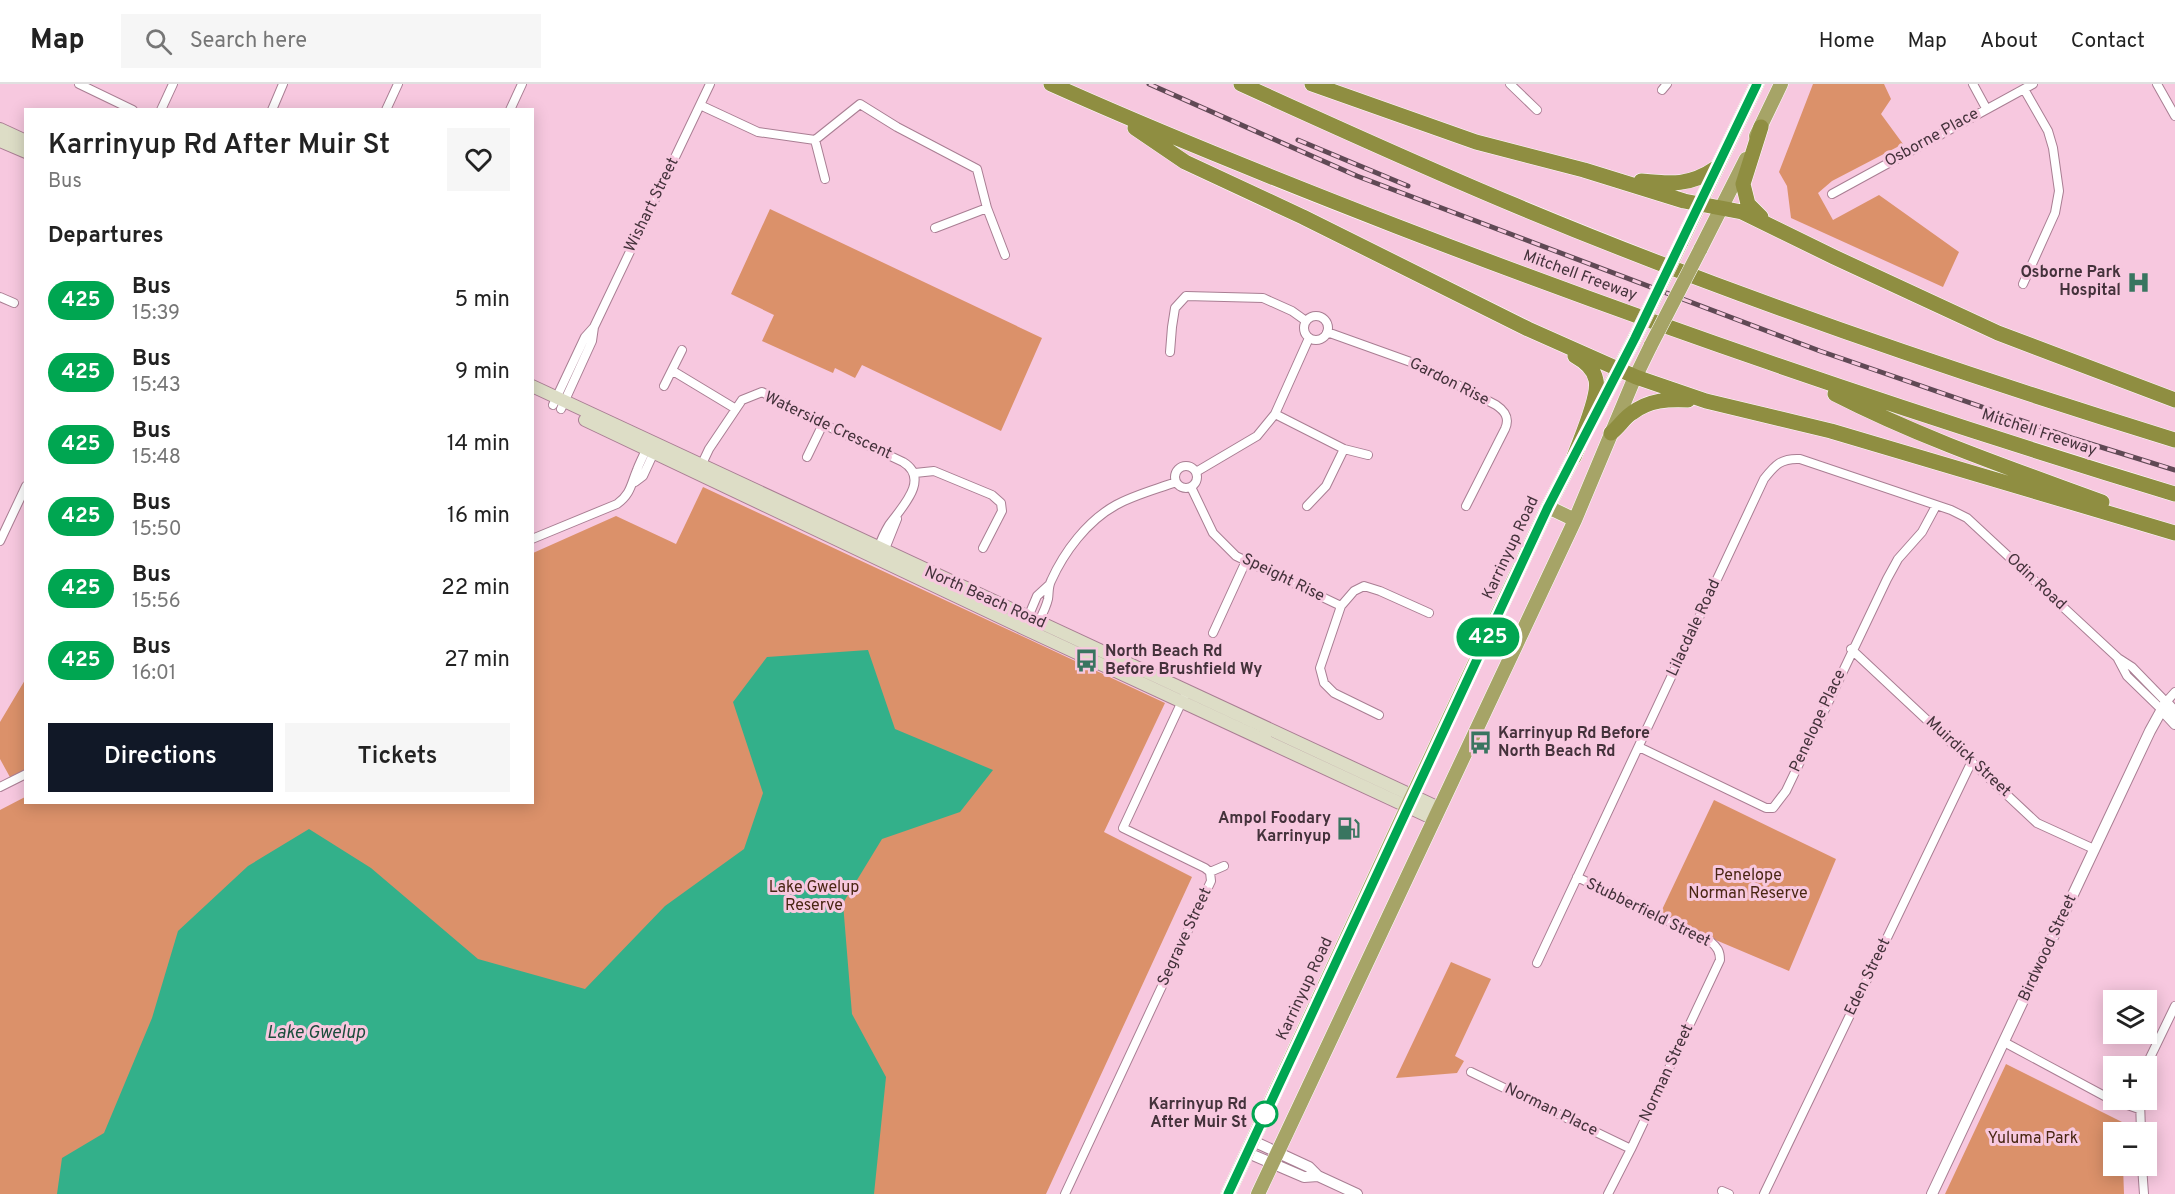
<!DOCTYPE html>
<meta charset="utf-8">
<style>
:root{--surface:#fff;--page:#f6f6f6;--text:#222;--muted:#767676;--line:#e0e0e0;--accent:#111827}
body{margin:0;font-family:Overpass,sans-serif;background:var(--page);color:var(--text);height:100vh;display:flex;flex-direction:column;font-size:22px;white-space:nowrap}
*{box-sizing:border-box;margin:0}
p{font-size:20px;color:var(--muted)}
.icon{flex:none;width:33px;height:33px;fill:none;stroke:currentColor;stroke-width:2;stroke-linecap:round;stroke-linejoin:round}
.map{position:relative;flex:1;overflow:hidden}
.drawer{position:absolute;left:24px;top:24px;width:510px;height:696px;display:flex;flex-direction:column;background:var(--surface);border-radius:0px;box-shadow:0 3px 15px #0003}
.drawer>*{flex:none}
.badge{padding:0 12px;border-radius:20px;font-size:21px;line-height:39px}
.buttons{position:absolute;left:2103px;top:906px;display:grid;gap:12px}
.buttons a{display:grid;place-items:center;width:54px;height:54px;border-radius:0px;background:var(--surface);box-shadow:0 3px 15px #0003;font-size:30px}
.map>.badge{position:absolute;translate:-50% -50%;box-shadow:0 0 0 3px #fff}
h2{padding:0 24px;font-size:22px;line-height:54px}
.round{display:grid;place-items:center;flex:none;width:63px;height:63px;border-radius:0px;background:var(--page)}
.overview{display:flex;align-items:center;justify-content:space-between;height:102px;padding:0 24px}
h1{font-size:28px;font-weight:600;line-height:45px}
.button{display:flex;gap:12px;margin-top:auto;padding:12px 24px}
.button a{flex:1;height:69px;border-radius:0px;background:var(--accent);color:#fff;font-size:24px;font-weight:600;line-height:69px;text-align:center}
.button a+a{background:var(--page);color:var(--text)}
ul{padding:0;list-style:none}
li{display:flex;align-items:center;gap:18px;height:72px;padding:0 24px}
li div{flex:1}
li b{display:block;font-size:22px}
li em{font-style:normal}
li .badge{min-width:66px;font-weight:700;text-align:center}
header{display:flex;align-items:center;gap:36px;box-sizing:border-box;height:84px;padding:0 30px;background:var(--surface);border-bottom:2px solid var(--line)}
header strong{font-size:28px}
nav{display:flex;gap:33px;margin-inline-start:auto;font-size:21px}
.search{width:420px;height:54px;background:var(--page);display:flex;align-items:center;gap:15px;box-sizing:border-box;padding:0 21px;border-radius:0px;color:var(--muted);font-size:22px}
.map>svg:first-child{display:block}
.green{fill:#db916a}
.water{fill:#33b08a}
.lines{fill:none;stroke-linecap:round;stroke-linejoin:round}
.minor-casing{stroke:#a97e93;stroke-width:10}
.tertiary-casing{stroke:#a97e93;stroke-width:12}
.secondary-casing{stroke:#a97e93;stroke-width:14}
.trunk-casing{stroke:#fff;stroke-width:15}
.motorway-casing{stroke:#fff;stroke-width:16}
.minor{stroke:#fff;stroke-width:8}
.tertiary{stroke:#fff;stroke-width:10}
.secondary{stroke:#ddddc6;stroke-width:12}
.trunk{stroke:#a6a467;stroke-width:14}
.motorway{stroke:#8f8e41;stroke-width:15}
.rail-casing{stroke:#604955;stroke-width:5}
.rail{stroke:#f7c8df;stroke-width:3;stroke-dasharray:9;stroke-linecap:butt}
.trunk-bridge-casing{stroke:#fff;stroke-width:15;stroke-linecap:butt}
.trunk-bridge{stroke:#a6a467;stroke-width:14}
.line-casing{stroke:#fff;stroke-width:14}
.line{stroke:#00a651;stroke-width:9}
.stop-dot{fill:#fff;stroke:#00a651;stroke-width:3}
.labels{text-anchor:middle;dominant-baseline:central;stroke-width:6;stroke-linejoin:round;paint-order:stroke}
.street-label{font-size:16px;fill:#44323b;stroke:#f7c8df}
.poi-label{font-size:16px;font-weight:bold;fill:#44323b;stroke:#f7c8df;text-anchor:end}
.park-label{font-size:16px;fill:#492613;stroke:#f7c8df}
.stop-label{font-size:16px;font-weight:bold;fill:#44323b;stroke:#f7c8df;text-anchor:end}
.water-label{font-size:18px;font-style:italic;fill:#1b4d3c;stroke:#f7c8df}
</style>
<header>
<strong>Map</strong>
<div class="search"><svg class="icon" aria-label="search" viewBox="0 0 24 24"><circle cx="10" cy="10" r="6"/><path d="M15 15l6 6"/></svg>Search here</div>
<nav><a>Home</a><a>Map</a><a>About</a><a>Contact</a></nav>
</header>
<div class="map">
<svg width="2175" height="1110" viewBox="0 0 2175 1110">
<rect width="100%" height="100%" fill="#f7c8df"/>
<path class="green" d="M1813,0H1884L1891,15L1881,30L1903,60L1832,97L1818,109L1833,136L1879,111L1959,168L1943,203L1791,134L1787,102L1779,88Z
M770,125L1042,254L1001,347L862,281L855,294L835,284L833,289L762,257L774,231L731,210Z
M703,403L1165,619L1104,748L1192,793L1046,1110H0V726L25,713L26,718H532L533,469L616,432L676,460Z
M25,596V688L11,695L0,675V638Z
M1714,716L1836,775L1789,887L1659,832Z
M1451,878L1491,895L1455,972L1464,977L1457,989L1396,994Z
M2006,980L2122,1038V1048H2114V1082H2123L2124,1110H1945Z"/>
<path class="water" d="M868,566L895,645L993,686L960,728L882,755L843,819L852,930L886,993L874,1110H57L62,1074L104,1049L152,934L178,847L248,782L309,745L371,784L478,875L585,905L665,822L744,765L763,709L733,618L767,573Z"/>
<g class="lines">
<defs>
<path id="minor" d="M79,0L133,26
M1510,0L1537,26
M1973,0L1986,24
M2157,0L2175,32
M1662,6L1667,0
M700,21L758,48L815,56L860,20L897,43L977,85L987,124L1005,171
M161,26L173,0
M272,26L283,0
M386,26L398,0
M510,26L522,0
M815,56L825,95
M1832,110L2033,0
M935,144L987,124
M2023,200L2055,129L2059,107L2053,64L2048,47L2024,5
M0,213L14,219
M1304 244a12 12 0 1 1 24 0a12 12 0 1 1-24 0Z
M1327,248L1419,281L1496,321C1505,327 1510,334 1505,345L1466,422
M1170,268L1172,243L1175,224L1186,212L1263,214L1292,227L1306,237
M673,287L736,325
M664,302L682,266
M553,321L585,253L594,243
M561,325L592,257L594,243L710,0
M1275,330L1344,365L1368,371
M807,373L823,340
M1175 393a11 11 0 1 1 22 0a11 11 0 1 1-22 0Z
M700,384L709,365L742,316L762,308L823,340L903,378C931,395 901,424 889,441C884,449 880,459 877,467
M1196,388L1257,352L1275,330L1309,254
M915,389L934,387L992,411L1001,419L1002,427L983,464
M635,398L643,392L655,366
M1191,403L1213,449L1236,472L1341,522
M1307,422L1326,402L1344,365
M532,455L617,420C631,410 631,400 637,386C640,378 644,370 648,362
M0,457L26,402
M883,470L897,435
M1026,538L1037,512L1049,501
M1037,541C1041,533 1046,524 1048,515C1049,509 1048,503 1051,497C1064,468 1087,437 1116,421C1134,411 1157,405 1176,398
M1213,549L1246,477
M1851,565L2037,739L2094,765
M2118,575L2127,592L2162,626
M1379,631L1334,609L1324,599L1320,584L1341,522L1354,507L1364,502L1380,507L1429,529
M1639,663L1766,724H1773L1786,707L1887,495L1898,475L1922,448L1936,422
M0,703L26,690
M1210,788L1224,782
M1577,793L1711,858C1717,863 1720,867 1720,876L1631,1065L1608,1110
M1537,879L1764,395C1775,381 1781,374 1800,375L1951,426L1967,434L2118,574L2132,583L2166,618L2175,608
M2004,958L2110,1015L2139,1025
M2146,982L2175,922
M1471,988L1631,1065
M2140,1016L2141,1048
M2142,1082L2144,1110
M1722,1107L1729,1110
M1065,1110L1211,797L1210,788L1205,784L1123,744L1184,613
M1764,1110L1972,677"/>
<path id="tertiary" d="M2162,626L2175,640
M1253,1057L1309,1083L1318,1092L1357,1110
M1248,1069L1304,1093L1318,1092
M1932,1110L2150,647L2166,618L2175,628"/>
<path id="secondary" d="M0,45L26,57
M0,57L26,68
M532,302C834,444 1137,583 1439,724
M585,336L1023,544L1434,735"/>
<path id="trunk" d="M1756,52L1781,0
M1681,159L1757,0
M1700,166L1746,75
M1593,335L1635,254
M1548,423L1575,436
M1228,1110L1407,723L1548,423L1578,365
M1258,1110L1575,436L1632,300L1651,261"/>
<path id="motorway" d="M1051,0C1165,51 1280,97 1396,142C1652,241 1912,330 2175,410
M1241,0C1331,41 1421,82 1512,120C1729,211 1951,287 2175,356
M1312,0L1476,58L1584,86L1684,117L1742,128L1834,173L1998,249L2175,316
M1761,43L1743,100L1748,120L1761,133
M1135,44L1185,78L1303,133L1528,245L1636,293L1706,317L1831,347L2175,449
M1641,97C1671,100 1690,102 1716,84
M1835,310C1921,354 2012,385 2102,418
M1611,349C1619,343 1624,334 1632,329C1649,316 1668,315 1688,316
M1574,373C1580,356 1600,312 1596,296C1594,285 1584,277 1575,272"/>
</defs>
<use href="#minor" class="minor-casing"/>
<use href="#tertiary" class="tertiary-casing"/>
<use href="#secondary" class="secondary-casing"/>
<use href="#trunk" class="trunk-casing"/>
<use href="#motorway" class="motorway-casing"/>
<use href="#minor" class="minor"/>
<use href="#tertiary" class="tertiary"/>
<use href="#secondary" class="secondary"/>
<use href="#trunk" class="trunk"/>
<use href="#motorway" class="motorway"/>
<defs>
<path id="rail" d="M1149,0L1357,92L1820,267L2075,355L2175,386
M1298,56L1408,102"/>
</defs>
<use href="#rail" class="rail-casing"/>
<use href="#rail" class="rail"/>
<defs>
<path id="trunk-bridge" d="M1635,254L1681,159
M1651,261L1700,166"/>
</defs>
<use href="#trunk-bridge" class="trunk-bridge-casing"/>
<use href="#trunk-bridge" class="trunk-bridge"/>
</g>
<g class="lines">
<defs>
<path id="line" d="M1228,1110L1548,423L1635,254L1757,0"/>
</defs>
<use href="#line" class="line-casing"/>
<use href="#line" class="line"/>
</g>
<defs>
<symbol id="hospital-bare" viewBox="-9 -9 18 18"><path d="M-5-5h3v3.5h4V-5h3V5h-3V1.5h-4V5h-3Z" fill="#397560" stroke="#f7c8df" stroke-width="2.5" paint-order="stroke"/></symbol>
<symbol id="bus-bare" viewBox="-9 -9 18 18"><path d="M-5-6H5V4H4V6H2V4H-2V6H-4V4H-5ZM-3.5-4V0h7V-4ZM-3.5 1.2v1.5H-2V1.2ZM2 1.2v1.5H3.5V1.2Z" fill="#397560" stroke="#f7c8df" stroke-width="2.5" paint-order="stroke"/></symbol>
<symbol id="fuel-bare" viewBox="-9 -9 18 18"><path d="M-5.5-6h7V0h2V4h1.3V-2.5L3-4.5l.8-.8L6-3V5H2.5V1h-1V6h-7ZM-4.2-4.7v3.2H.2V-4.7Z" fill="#397560" stroke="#f7c8df" stroke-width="2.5" paint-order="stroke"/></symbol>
</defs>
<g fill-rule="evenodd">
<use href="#hospital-bare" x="2122" y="182" width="33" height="33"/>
<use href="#bus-bare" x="1070" y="560" width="33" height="33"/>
<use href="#bus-bare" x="1464" y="642" width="33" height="33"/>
<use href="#fuel-bare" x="1332" y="728" width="33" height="33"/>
</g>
<circle class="stop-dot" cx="1265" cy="1030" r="12"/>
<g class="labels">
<g class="street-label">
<text transform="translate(1932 54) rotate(-29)">Osborne Place</text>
<text transform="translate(652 121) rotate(-64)">Wishart Street</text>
<text transform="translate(1580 192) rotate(20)">Mitchell Freeway</text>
<text transform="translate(1449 298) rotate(27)">Gardon Rise</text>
<text transform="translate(828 342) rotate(25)">Waterside Crescent</text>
<text transform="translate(2039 349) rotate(18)">Mitchell Freeway</text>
<text transform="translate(1511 464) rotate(-65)">Karrinyup Road</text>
<text transform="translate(1283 494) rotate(26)">Speight Rise</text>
<text transform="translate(2036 498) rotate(43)">Odin Road</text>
<text transform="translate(985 514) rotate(24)">North Beach Road</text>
<text transform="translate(1694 544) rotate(-65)">Lilacdale Road</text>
<text transform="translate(1818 637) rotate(-65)">Penelope Place</text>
<text transform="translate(1968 673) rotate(43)">Muirdick Street</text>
<text transform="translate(1648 829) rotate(26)">Stubberfield Street</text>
<text transform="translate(1185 853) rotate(-65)">Segrave Street</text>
<text transform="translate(2048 864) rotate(-65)">Birdwood Street</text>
<text transform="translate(1868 893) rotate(-64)">Eden Street</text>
<text transform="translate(1305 905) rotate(-65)">Karrinyup Road</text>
<text transform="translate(1667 989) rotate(-65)">Norman Street</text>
<text transform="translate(1551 1026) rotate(26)">Norman Place</text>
</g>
<g class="poi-label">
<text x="2121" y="189">Osborne Park<tspan x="2121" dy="18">Hospital</tspan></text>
<text x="1105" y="568" text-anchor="start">North Beach Rd<tspan x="1105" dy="18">Before Brushfield Wy</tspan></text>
<text x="1498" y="650" text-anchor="start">Karrinyup Rd Before<tspan x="1498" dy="18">North Beach Rd</tspan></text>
<text x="1331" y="735">Ampol Foodary<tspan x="1331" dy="18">Karrinyup</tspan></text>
</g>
<g class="park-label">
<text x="1748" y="792">Penelope<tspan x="1748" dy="18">Norman Reserve</tspan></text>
<text x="814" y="804">Lake Gwelup<tspan x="814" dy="18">Reserve</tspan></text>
<text x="2033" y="1055">Yuluma Park</text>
</g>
<g class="stop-label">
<text x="1247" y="1021">Karrinyup Rd<tspan x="1247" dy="18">After Muir St</tspan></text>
</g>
<g class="water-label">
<text x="316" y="949">Lake Gwelup</text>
</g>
</g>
</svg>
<div class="buttons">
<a><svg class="icon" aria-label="layers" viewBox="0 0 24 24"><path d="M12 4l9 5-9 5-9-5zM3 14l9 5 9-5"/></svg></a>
<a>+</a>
<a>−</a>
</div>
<b class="badge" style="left:1488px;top:553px;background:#00a651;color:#fff">425</b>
<section class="drawer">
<div class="overview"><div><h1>Karrinyup Rd After Muir St</h1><p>Bus</p></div><a class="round"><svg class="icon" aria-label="heart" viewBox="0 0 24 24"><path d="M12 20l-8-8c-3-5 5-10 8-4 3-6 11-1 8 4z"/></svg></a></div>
<h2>Departures</h2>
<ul>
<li><span class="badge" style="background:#00a651;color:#fff">425</span><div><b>Bus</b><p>15:39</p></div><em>5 min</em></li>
<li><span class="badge" style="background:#00a651;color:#fff">425</span><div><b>Bus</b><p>15:43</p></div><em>9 min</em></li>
<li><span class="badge" style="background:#00a651;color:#fff">425</span><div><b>Bus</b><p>15:48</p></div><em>14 min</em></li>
<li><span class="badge" style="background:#00a651;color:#fff">425</span><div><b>Bus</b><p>15:50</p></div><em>16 min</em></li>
<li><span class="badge" style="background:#00a651;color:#fff">425</span><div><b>Bus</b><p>15:56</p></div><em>22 min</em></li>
<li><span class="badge" style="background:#00a651;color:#fff">425</span><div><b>Bus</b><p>16:01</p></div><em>27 min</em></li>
</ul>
<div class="button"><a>Directions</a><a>Tickets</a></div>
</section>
</div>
